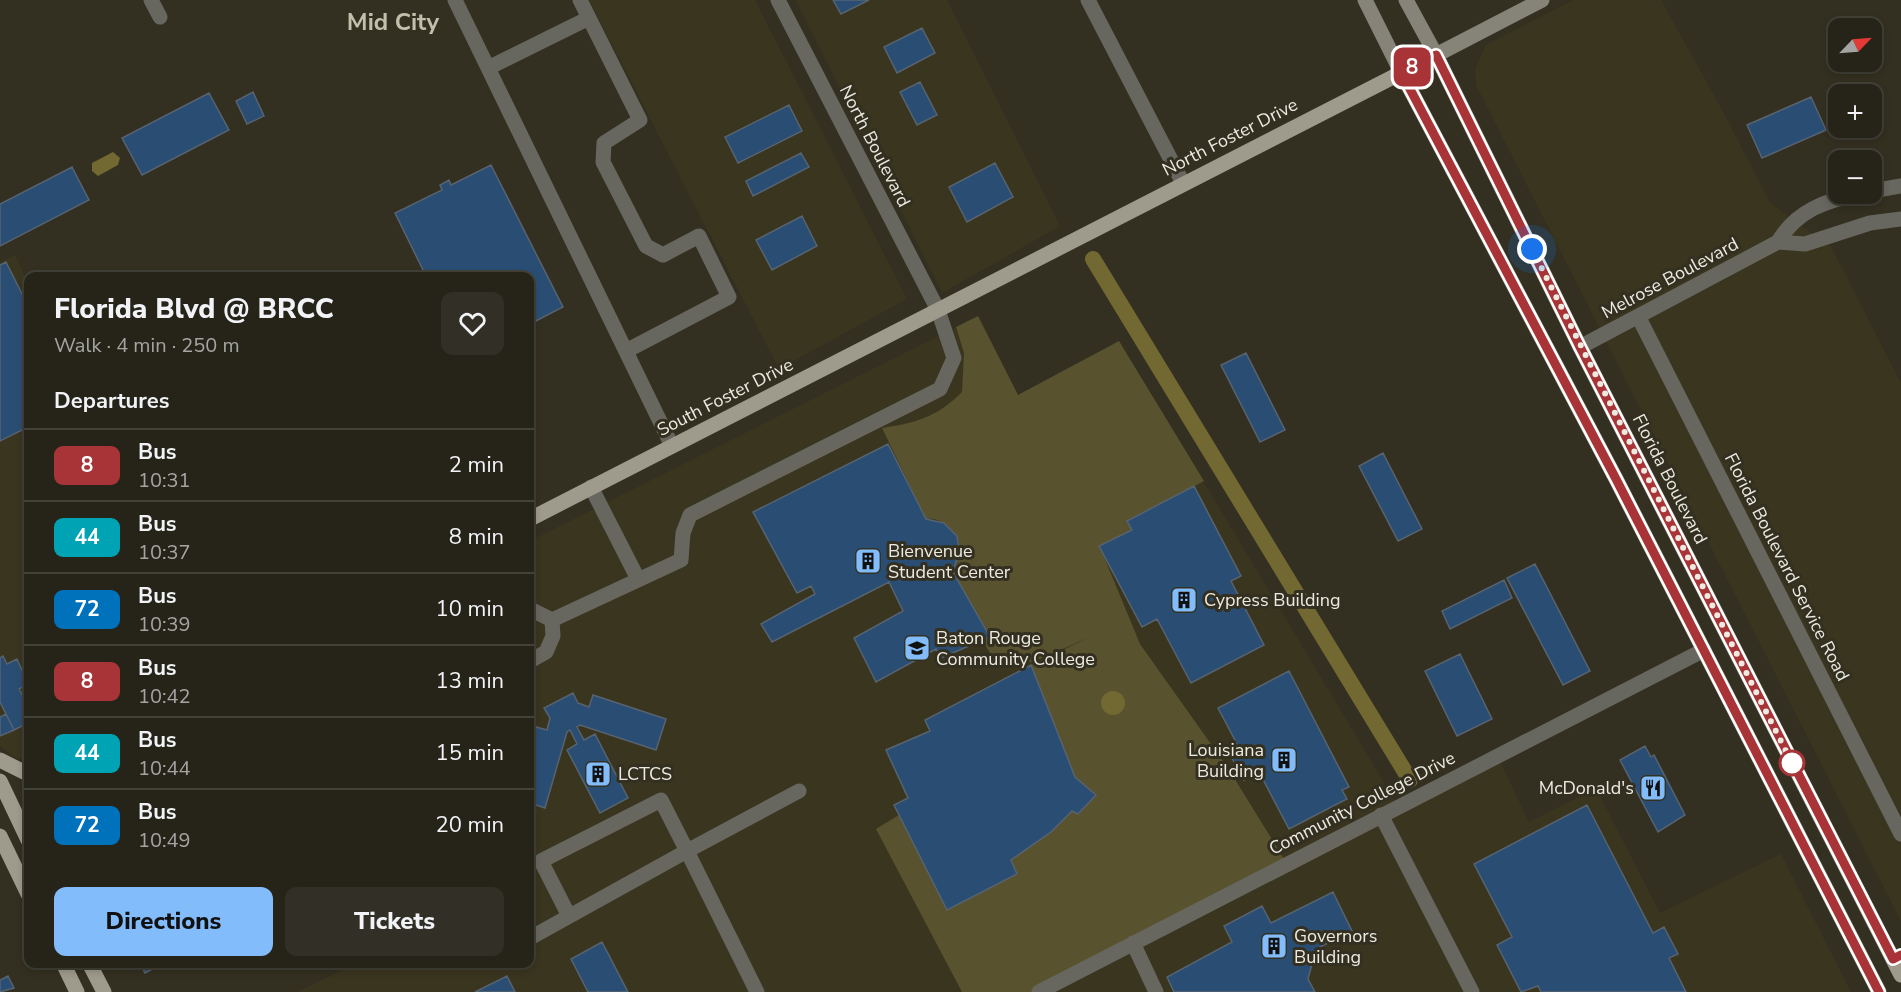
<!DOCTYPE html>
<meta charset="utf-8">
<style>
:root{--surface:#262419;--page:#323026;--text:#f1f3f6;--muted:#a4a4a2;--line:#424138;--accent:#82bcfa}
body{margin:0;font-family:"Nunito Sans",sans-serif;background:var(--page);color:var(--text);height:100vh;display:flex;flex-direction:column;font-size:22px;white-space:nowrap}
*{box-sizing:border-box;margin:0}
p{font-size:20px;color:var(--muted)}
.icon{flex:none;width:33px;height:33px;fill:none;stroke:currentColor;stroke-width:2;stroke-linecap:round;stroke-linejoin:round}
.map{position:relative;flex:1;overflow:hidden}
.drawer{position:absolute;left:24px;top:272px;width:510px;height:696px;display:flex;flex-direction:column;background:var(--surface);border-radius:12px;box-shadow:0 3px 9px #0003,0 0 0 2px var(--line)}
.drawer>*{flex:none}
.badge{padding:0 12px;border-radius:9px;font-size:21px;line-height:39px}
.needle{width:39px;rotate:65deg}
.controls{position:absolute;left:1828px;top:18px;display:grid;gap:12px}
.controls a{display:grid;place-items:center;width:54px;height:54px;border-radius:12px;background:var(--surface);box-shadow:0 3px 9px #0003,0 0 0 2px var(--line);font-size:30px}
.you{position:absolute;width:30px;height:30px;margin:-15px;border:4px solid #fff;border-radius:50%;background:#1a73e8;box-shadow:0 0 0 9px #1a73e833}
.map>.badge{position:absolute;translate:-50% -50%;box-shadow:0 0 0 3px #fff}
h2{padding:0 30px;font-size:22px;line-height:54px}
.round{display:grid;place-items:center;flex:none;width:63px;height:63px;border-radius:12px;background:var(--page)}
.overview{display:flex;align-items:center;justify-content:space-between;height:102px;padding:0 30px}
h1{font-size:28px;font-weight:800;line-height:45px}
.primary-button{display:flex;gap:12px;margin-top:auto;padding:12px 30px}
.primary-button a{flex:1;height:69px;border-radius:12px;background:var(--accent);color:#111;font-size:24px;font-weight:800;line-height:69px;text-align:center}
.primary-button a+a{background:var(--page);color:var(--text)}
ul{padding:0;list-style:none}
li{display:flex;align-items:center;gap:18px;height:72px;padding:0 30px;border-top:2px solid var(--line)}
li div{flex:1}
li b{display:block;font-size:22px}
li em{font-style:normal}
li .badge{min-width:66px;font-weight:700;text-align:center}
.map>svg:first-child{display:block}
.built{fill:#3a351f}
.green{fill:#59522e}
.water{fill:#726831}
.lines{fill:none;stroke-linecap:round;stroke-linejoin:round}
.canal{stroke:#726831;stroke-width:16}
.building{fill:#2a4e73;stroke:#576370;stroke-width:1.5}
.minor{stroke:#67665f;stroke-width:15}
.tertiary{stroke:#67665f;stroke-width:15}
.secondary{stroke:#868478;stroke-width:15}
.primary{stroke:#9e9b8c;stroke-width:15}
.line-casing{stroke:#fff;stroke-width:14}
.line{stroke:#a83438;stroke-width:9}
.walk{stroke:#edebe1;stroke-width:6;stroke-dasharray:0 10.8}
.stop-dot{fill:#fff;stroke:#a83438;stroke-width:3}
.labels{text-anchor:middle;dominant-baseline:central;stroke-width:6;stroke-linejoin:round;paint-order:stroke}
.street-label{font-size:18px;fill:#edebe1;stroke:#333021}
.poi-label{font-size:18px;fill:#edebe1;stroke:#333021;text-anchor:start}
.district-label{font-size:24px;font-weight:bold;fill:#c2bfac;stroke:#333021}
</style>
<div class="map">
<svg width="1901" height="992" viewBox="0 0 1901 992">
<rect width="100%" height="100%" fill="#333021"/>
<path class="built" d="M589,0H755L907,299L779,369Z
M796,0H947L1060,226L942,293Z
M1573,0H1661L1726,117L1770,203L1831,247L1901,383V921L1476,85L1475,69L1486,45Z
M15,255L28,282V758H15L0,746V262Z
M978,316L1018,395L1119,341L1398,806L1497,755L1529,822L1596,788L1660,913L1781,854L1851,992H297L357,963H530V541Z"/>
<path class="green" d="M978,316L1018,395L1119,341L1204,481L1128,521L1132,530L1100,547L1140,644L1228,768L1287,864L1039,992H962L876,829L899,815L947,910L1017,874L1011,860L1051,832L1072,811L1079,814L1096,795L1075,777L1031,665L1090,637L1033,662L995,661L982,640L990,636L953,572C955,564 959,555 959,547C958,532 942,516 926,519L882,428C916,423 937,417 962,392L964,353L956,327Z"/>
<path class="water" d="M113,152L120,158L118,165L98,176L92,171V163Z
M1101 703a12 12 0 1 1 24 0a12 12 0 1 1-24 0Z"/>
<g class="lines">
<path class="canal" d="M1093,259L1410,780"/>
</g>
<path class="building" d="M833,0H869L841,14Z
M922,28L935,53L897,73L884,47Z
M920,82L937,115L917,125L900,92Z
M253,92L264,116L247,124L236,101Z
M209,93L229,130L142,175L122,138Z
M1811,97L1826,130L1762,158L1747,125Z
M789,105L802,131L738,163L725,137Z
M801,153L809,167L753,196L746,181Z
M995,163L1013,197L967,222L949,187Z
M491,165L563,307L530,324V276H426L395,213L442,190L440,185L449,180L451,185Z
M72,167L89,200L0,246V204Z
M802,216L817,246L772,270L756,240Z
M6,262L28,306V427L0,441V265Z
M1246,353L1285,430L1260,442L1221,365Z
M888,444L926,519L944,523L957,536L959,551L953,572L990,637L941,658L936,649L876,682L854,638L903,611L889,582L772,642L761,624L815,594L811,586L797,593L753,512Z
M1383,453L1422,529L1398,541L1359,466Z
M1194,486L1241,576L1231,581L1264,645L1191,683L1157,619L1142,627L1099,546L1132,530L1127,521Z
M1535,564L1590,671L1563,685L1507,578Z
M1504,580L1512,598L1450,629L1442,611Z
M1460,654L1492,719L1457,736L1425,671Z
M3,656L7,664L17,659L28,684L19,689L25,700L28,699V723L14,730L0,702V658Z
M1031,665L1075,777L1096,795L1078,814L1072,811L1051,832L1011,860L1017,874L947,910L894,805L908,798L886,750L930,731L925,720Z
M1289,671L1349,787L1342,790L1347,799L1289,829L1259,772L1244,780L1227,749L1237,744L1218,708Z
M573,693L578,703L589,707L593,695L666,719L656,750L580,725L577,727L584,740L595,734L628,798L600,813L567,750L577,744L570,730L567,732L545,808L530,803V748L536,727L547,730L550,718L544,708Z
M6,714L14,730L0,736V717Z
M1645,746L1651,757L1654,755L1685,815L1658,832L1620,760Z
M1587,805L1653,933L1664,927L1678,954L1669,958L1686,992H1541L1538,986L1521,992L1497,945L1512,937L1474,864Z
M1333,892L1352,931L1316,949L1308,979L1315,992H1174L1167,977L1232,942L1224,926L1262,906L1271,923Z
M602,942L628,992H588L571,959Z
M140,963H164L145,973Z
M8,976L14,988L0,992V980Z
M507,976L515,992H475Z"/>
<g class="lines">
<path class="minor" d="M151,0L160,17
M455,0L672,446
M580,0L640,120L604,143L603,162L646,246L663,255L699,236L729,297L626,351
M1088,0L1183,183
M488,68L589,18
M1872,191L1901,186
M1778,242L1805,244L1870,223L1901,219
M1639,318L1901,834
M1580,347L1778,242C1796,211 1826,200 1860,194
M591,487L638,579
M530,609L552,620
M552,620L681,560L683,533L690,515L940,389L954,358L938,310
M530,661L546,652L553,636L552,620
M1381,815L1472,992
M530,938L687,851L661,800L541,861L569,916
M1133,943L1156,992
M757,992L687,851L799,791
M1039,992L1704,650"/>
<path class="tertiary" d="M778,0L938,310"/>
<path class="secondary" d="M1365,0L1401,72
M1406,0L1436,55L1542,0"/>
<path class="primary" d="M1401,72L1616,479L1879,992
M530,519L1436,55L1580,347L1901,975
M0,760L28,774
M0,781L28,840
M0,836L28,894
M63,963L77,992
M89,963L104,992"/>
</g>
<g class="lines">
<defs>
<path id="line" d="M1879,992L1616,479L1401,72L1436,55L1580,347L1893,959L1901,955"/>
</defs>
<use href="#line" class="line-casing"/>
<use href="#line" class="line"/>
<path class="walk" d="M1532,249L1792,763"/>
</g>
<defs>
<symbol id="building-square" viewBox="-11 -11 22 22"><rect x="-9" y="-9" width="18" height="18" rx="4" fill="#82bcfa" stroke="#333021"/><path d="M-4-6H4V6H1V3H-1V6H-4ZM-2.5-4.3h1.7v1.8h-1.7ZM.8-4.3h1.7v1.8H.8ZM-2.5-1h1.7V.8h-1.7ZM.8-1h1.7V.8H.8Z" fill="#111"/></symbol>
<symbol id="university-square" viewBox="-11 -11 22 22"><rect x="-9" y="-9" width="18" height="18" rx="4" fill="#82bcfa" stroke="#333021"/><path d="M0-5L7-2L0 1L-7-2ZM-4 1L0 2.5L4 1V4Q0 6-4 4Z" fill="#111"/></symbol>
<symbol id="restaurant-square" viewBox="-11 -11 22 22"><rect x="-9" y="-9" width="18" height="18" rx="4" fill="#82bcfa" stroke="#333021"/><path d="M-5-6h1v4h1v-4h1v4h1v-4h1v5L-1.5 .5V6h-2V.5L-5-1ZM5-6V6H3V1.5H1.5Q1.5-4 5-6Z" fill="#111"/></symbol>
</defs>
<g fill-rule="evenodd">
<use href="#building-square" x="853" y="546" width="30" height="30"/>
<use href="#building-square" x="1169" y="585" width="30" height="30"/>
<use href="#university-square" x="902" y="633" width="30" height="30"/>
<use href="#building-square" x="1269" y="745" width="30" height="30"/>
<use href="#building-square" x="583" y="759" width="30" height="30"/>
<use href="#restaurant-square" x="1638" y="773" width="30" height="30"/>
<use href="#building-square" x="1259" y="931" width="30" height="30"/>
</g>
<circle class="stop-dot" cx="1792" cy="763" r="12"/>
<g class="labels">
<g class="street-label">
<text transform="translate(1230 137) rotate(-27)">North Foster Drive</text>
<text transform="translate(875 146) rotate(63)">North Boulevard</text>
<text transform="translate(1670 278) rotate(-28)">Melrose Boulevard</text>
<text transform="translate(725 397) rotate(-27)">South Foster Drive</text>
<text transform="translate(1670 479) rotate(63)">Florida Boulevard</text>
<text transform="translate(1787 567) rotate(63)">Florida Boulevard Service Road</text>
<text transform="translate(1362 803) rotate(-27)">Community College Drive</text>
</g>
<g class="poi-label">
<text x="888" y="551">Bienvenue<tspan x="888" dy="21">Student Center</tspan></text>
<text x="1204" y="600">Cypress Building</text>
<text x="936" y="638">Baton Rouge<tspan x="936" dy="21">Community College</tspan></text>
<text x="1264" y="750" text-anchor="end">Louisiana<tspan x="1264" dy="21">Building</tspan></text>
<text x="618" y="774">LCTCS</text>
<text x="1634" y="788" text-anchor="end">McDonald's</text>
<text x="1294" y="936">Governors<tspan x="1294" dy="21">Building</tspan></text>
</g>
<g class="district-label">
<text x="393" y="22">Mid City</text>
</g>
</g>
</svg>
<div class="controls">
<a><svg class="needle" viewBox="-14 -14 28 28"><path d="M0-13l5 13h-10z" fill="#e53935"/><path d="M0 13l5-13h-10z" fill="#a4a4a2"/></svg></a>
<a>+</a>
<a>−</a>
</div>
<div class="you" style="left:1532px;top:249px"></div>
<b class="badge" style="left:1412px;top:67px;background:#a83438;color:#fff">8</b>
<section class="drawer">
<div class="overview"><div><h1>Florida Blvd @ BRCC</h1><p>Walk · 4 min · 250 m</p></div><a class="round"><svg class="icon" aria-label="heart" viewBox="0 0 24 24"><path d="M12 20l-8-8c-3-5 5-10 8-4 3-6 11-1 8 4z"/></svg></a></div>
<h2>Departures</h2>
<ul>
<li><span class="badge" style="background:#a83438;color:#fff">8</span><div><b>Bus</b><p>10:31</p></div><em>2 min</em></li>
<li><span class="badge" style="background:#00a3b4;color:#fff">44</span><div><b>Bus</b><p>10:37</p></div><em>8 min</em></li>
<li><span class="badge" style="background:#0072bc;color:#fff">72</span><div><b>Bus</b><p>10:39</p></div><em>10 min</em></li>
<li><span class="badge" style="background:#a83438;color:#fff">8</span><div><b>Bus</b><p>10:42</p></div><em>13 min</em></li>
<li><span class="badge" style="background:#00a3b4;color:#fff">44</span><div><b>Bus</b><p>10:44</p></div><em>15 min</em></li>
<li><span class="badge" style="background:#0072bc;color:#fff">72</span><div><b>Bus</b><p>10:49</p></div><em>20 min</em></li>
</ul>
<div class="primary-button"><a>Directions</a><a>Tickets</a></div>
</section>
</div>
